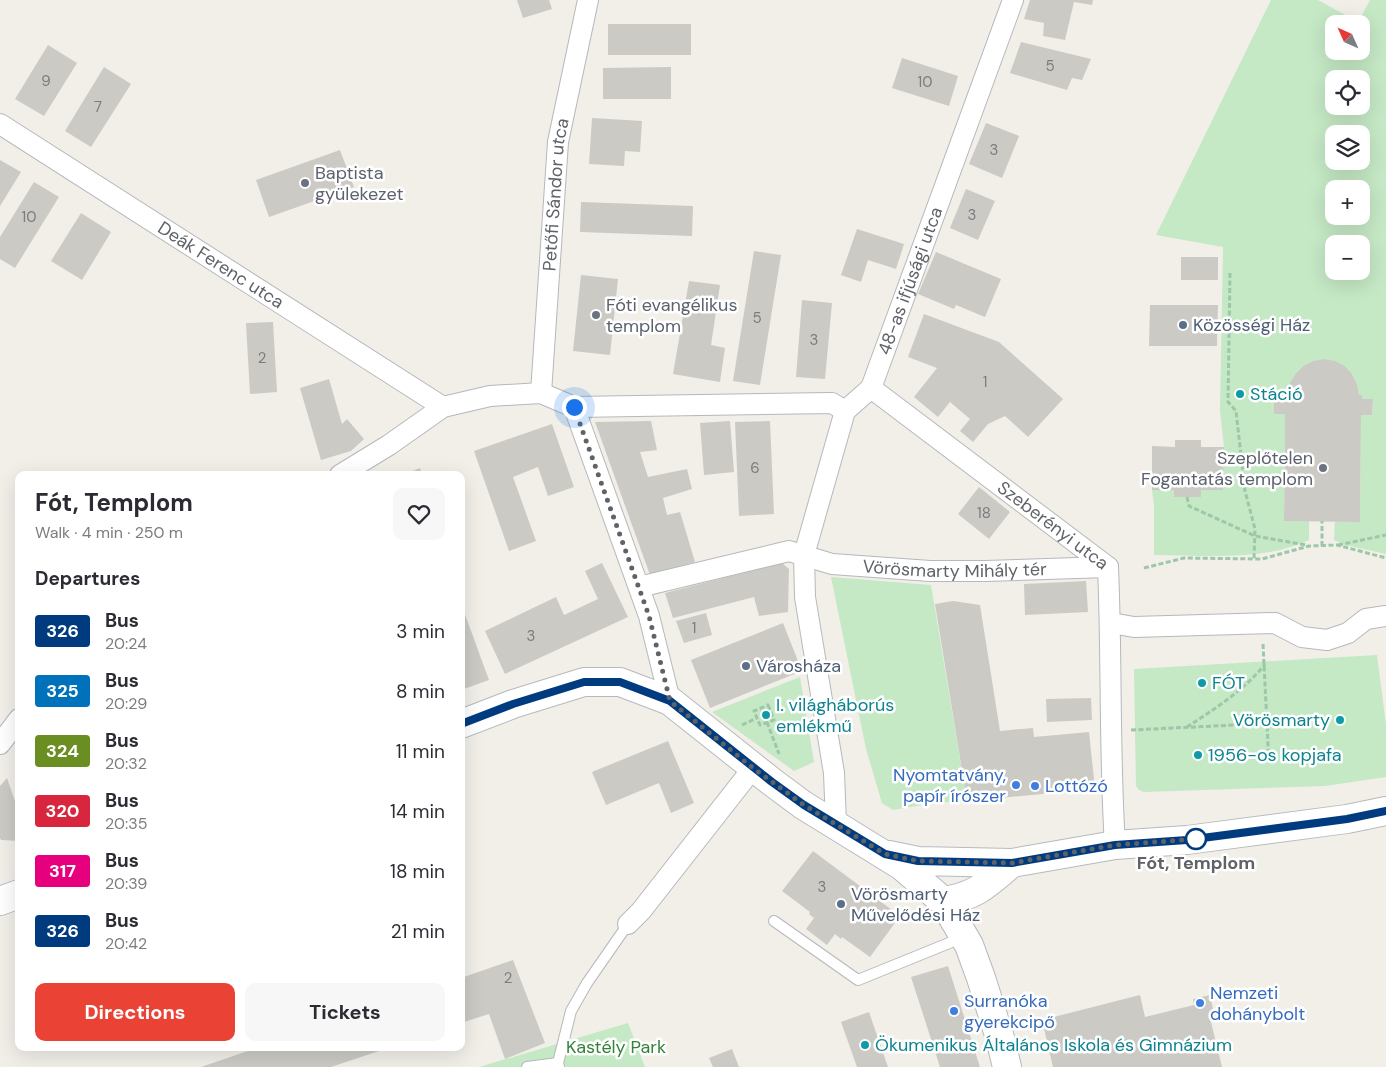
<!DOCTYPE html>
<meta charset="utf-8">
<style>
:root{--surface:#fff;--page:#f7f7f7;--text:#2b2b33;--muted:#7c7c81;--accent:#ea4335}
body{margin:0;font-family:"DM Sans",sans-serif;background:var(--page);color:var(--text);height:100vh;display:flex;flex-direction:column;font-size:19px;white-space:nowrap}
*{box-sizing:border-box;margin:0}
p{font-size:16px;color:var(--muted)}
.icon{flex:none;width:28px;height:28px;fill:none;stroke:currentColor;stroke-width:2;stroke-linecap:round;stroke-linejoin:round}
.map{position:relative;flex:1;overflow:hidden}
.sheet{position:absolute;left:15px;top:471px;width:450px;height:580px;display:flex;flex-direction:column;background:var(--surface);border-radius:10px;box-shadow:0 5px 20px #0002}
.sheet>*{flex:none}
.badge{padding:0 10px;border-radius:4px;font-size:18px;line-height:32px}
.needle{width:32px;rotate:315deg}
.buttons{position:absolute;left:1325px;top:15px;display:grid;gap:10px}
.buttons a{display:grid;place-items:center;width:45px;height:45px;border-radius:10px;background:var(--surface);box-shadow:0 5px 20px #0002;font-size:25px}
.you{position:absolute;width:25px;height:25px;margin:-12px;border:4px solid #fff;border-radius:50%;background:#1a73e8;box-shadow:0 0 0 8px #1a73e833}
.map>.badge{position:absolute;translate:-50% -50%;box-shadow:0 0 0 2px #fff}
h2{padding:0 20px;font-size:19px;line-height:45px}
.round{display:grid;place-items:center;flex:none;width:52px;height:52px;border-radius:10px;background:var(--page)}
.summary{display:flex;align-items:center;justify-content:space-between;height:85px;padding:0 20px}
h1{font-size:24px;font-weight:700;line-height:38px}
.primary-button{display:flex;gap:10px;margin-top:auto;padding:10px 20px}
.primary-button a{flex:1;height:58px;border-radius:10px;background:var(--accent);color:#fff;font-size:20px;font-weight:700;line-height:58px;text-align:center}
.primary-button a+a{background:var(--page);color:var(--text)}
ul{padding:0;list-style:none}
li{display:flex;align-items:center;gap:15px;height:60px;padding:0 20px}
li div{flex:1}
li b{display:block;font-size:19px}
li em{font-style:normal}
li .badge{min-width:55px;font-weight:700;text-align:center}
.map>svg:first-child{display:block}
.green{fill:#c5e8c5;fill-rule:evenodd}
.building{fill:#cccac5}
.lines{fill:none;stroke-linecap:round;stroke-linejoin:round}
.service-casing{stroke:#b5b8bc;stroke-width:12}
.minor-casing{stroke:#b5b8bc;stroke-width:22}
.secondary-casing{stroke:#b6babf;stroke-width:30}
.path{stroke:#9cc7a9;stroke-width:3;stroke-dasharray:5 2.5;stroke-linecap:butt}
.service{stroke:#fff;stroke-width:10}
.minor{stroke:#fff;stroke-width:20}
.secondary{stroke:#fff;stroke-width:28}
.line-casing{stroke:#fff;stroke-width:11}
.line{stroke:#003b80;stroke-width:8}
.walk{stroke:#5f6368;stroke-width:5;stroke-dasharray:0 9}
.worship-dot{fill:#6b7280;stroke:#fff;stroke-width:2}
.service-dot{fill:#5c6f8a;stroke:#fff;stroke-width:2}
.culture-dot{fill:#0f9aa8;stroke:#fff;stroke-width:2}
.shop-dot{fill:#3f7fe0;stroke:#fff;stroke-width:2}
.stop-dot{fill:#fff;stroke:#003b80;stroke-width:2.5}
.labels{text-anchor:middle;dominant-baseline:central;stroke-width:5;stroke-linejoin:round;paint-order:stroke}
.number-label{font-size:15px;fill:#7a7d7f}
.worship-label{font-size:18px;fill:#5b616d;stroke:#fff;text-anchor:start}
.street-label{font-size:18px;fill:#5f6368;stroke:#fff}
.service-label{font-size:18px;fill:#4e5e75;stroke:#fff;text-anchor:start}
.culture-label{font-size:18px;fill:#0d838f;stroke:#fff;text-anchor:start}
.shop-label{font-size:18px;fill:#366cbe;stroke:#fff;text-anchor:start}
.stop-label{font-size:18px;font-weight:bold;fill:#5f6368;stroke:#fff}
.park-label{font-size:18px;fill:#348238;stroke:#fff}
</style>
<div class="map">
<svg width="1386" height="1067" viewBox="0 0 1386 1067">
<rect width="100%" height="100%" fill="#f1efe8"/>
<path class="green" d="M1271,0H1318L1358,22L1370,0H1386V554L1345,545L1334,540L1335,521L1360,522L1361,415H1372L1373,399H1362V395H1359L1357,384L1352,374L1345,366L1324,359L1313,361L1303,366L1296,373L1286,398H1274L1285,414L1284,521H1309V540C1262,562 1204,555 1154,555V506L1152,490H1174V497L1201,490H1223L1224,447L1220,411L1223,247L1156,235ZM1334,24H1361V51H1334ZM1334,79H1361V106H1334ZM1334,134H1361V161H1334ZM1334,189H1361V216H1334ZM1334,244H1361V271H1334Z
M831,577L931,585L967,801L934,803L893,810L882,803L866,749Z
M1377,655L1386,725V777L1325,786L1144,792L1139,790L1136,786L1134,669Z
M800,677L814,762L794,771L712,712Z
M628,1023L645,1067H479Z"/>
<path class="building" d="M517,0H549L552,9L523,18Z
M1030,0H1093L1092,5L1074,2L1065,40L1043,36L1044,23L1024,19Z
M608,24H691V55H608Z
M1021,42L1091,59L1082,80L1072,78L1067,90L1010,73Z
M48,45L77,63L44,116L15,99Z
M902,58L958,76L949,106L892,88Z
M104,67L131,84L91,147L65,131Z
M671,67V99H603V68Z
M592,118L642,121L640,152L625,151L624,166L589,164Z
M986,123L1019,136L1002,178L969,164Z
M340,150L354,187L269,217L256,180Z
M0,160L21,172L0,206Z
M34,182L59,197L15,268L0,259V237Z
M966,189L995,201L978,240L950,228Z
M581,202L693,206L692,236L580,232Z
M81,213L111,232L82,280L51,261Z
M857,229L904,244L896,269L868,260L861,282L841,275Z
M754,251L781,255L760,385L733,381Z
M936,252L1001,279L985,317L956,305L954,309L918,294Z
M1181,257H1218V280H1181Z
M581,275L618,279L610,355L573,351Z
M689,281L720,285L711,345L725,348L720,382L673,374Z
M802,300L832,303L825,379L796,377Z
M1150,305H1218L1217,346H1149Z
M924,314L999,342L1063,399L1028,437L1005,416L988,424L973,442L960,431L970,419L950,402L938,417L914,397L937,368L908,357Z
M273,322L277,392L250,394L246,323Z
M1324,359L1335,361L1345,366L1352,374L1357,384L1359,395H1362V399H1373L1372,415H1361L1360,522L1284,521L1285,414H1274V398H1286V394H1289L1290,383L1296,373L1303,366L1313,361Z
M329,379L342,424L347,419L364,439L351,451L321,460L300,388Z
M651,421L657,450L640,452L648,477L687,469L692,489L663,498L667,515L680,512L695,562L650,575L595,422Z
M730,421L734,472L704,475L700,423Z
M770,421L774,514L739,516L735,422Z
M552,424L574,487L548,496L538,467L513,477L536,541L509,551L474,451Z
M1175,440H1201V447H1224L1223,490H1201V497H1174V490H1152V446L1175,447Z
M420,468L422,475H403Z
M979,487L1010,512L989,539L958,514Z
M602,563L628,617L505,674L485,631L556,597L564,615L598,599L585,571Z
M782,563L789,569L788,612L759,616L754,597L673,618L665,593Z
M1086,581L1088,612L1025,615L1024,584Z
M953,601L980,605L1000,731L1033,728L1034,737L1089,732L1095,789L967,801L935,604Z
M463,609L489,680L461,690V610Z
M706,613L712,635L684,643L676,621Z
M783,623L802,671L710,708L691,660Z
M1091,698L1092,720L1047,722L1046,699Z
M668,741L694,803L671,813L659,783L606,805L592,772Z
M7,778L19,813V841L1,840L0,838V786Z
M813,851L900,916L870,957L842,937L841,939L835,934L827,945L806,929L814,918L809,914L810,912L782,891Z
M513,960L545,1043L505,1059L489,1014L461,1023V978Z
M948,966L980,1067H940L911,977Z
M1140,995L1145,1017L1194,1005L1193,999L1210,995L1214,1013L1209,1014L1222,1067H1053L1042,1020Z
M869,1012L888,1067H857L841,1022Z
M257,1048H388L331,1067H201Z
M732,1049L739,1067H713L709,1058Z"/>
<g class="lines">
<defs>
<path id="service" d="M774,921L858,980L964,937
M527,1067L558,1063
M559,1067L558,1063L571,1011L587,983L628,924"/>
<g id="minor">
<path id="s1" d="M0,124L443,407"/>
<path id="s2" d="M871,388L1108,567"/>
<path id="s3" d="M541,393L558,142L588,0"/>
<path d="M574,407L649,616L670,701"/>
<path d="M340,475L389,445L443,407L490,396L541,393L574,407L832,403L845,411"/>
<path d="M1108,567C1112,659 1109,752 1115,845"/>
<path id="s4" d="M639,587L789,551L832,564L930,571H985L1108,567"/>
<path d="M1111,623L1134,627L1275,623L1302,637L1327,640L1348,633L1366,619L1386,616"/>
<path d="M0,744L19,719"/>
<path id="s5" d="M836,824L834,773L805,597L804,555L845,411L871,388L1013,0"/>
<path d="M628,924L641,911L753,768"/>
</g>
<path id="secondary" d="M461,724L513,704L584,682H620L670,701L772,782L803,805L902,866L943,901L969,945L981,978L1000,1038L1007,1067
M889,855L918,861L1012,863L1115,845L1187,840L1347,819L1386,811
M0,901L19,894
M943,901C977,896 987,884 1012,863"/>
</defs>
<use href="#service" class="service-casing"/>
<use href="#minor" class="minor-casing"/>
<use href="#secondary" class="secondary-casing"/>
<path class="path" d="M1230,273L1228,402L1236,411L1245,491L1255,529L1254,559
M1187,497L1189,506L1255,536L1306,545
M1338,545L1386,535
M1322,546V521
M1144,568L1184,558L1262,559L1309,546L1337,545L1386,558
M1263,644L1269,764
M768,705L774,720L760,725L754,711Z
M767,722L779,754
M742,725L757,718
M1187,727C1213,710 1246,689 1265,664
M1131,730L1298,722"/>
<use href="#service" class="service"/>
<use href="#minor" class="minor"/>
<use href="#secondary" class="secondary"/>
</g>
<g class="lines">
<defs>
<path id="line" d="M461,724L513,704L584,682H620L670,701L772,782L804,805L885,854L918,861L1012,863L1115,845L1187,840L1347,819L1386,811"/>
</defs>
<use href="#line" class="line-casing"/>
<use href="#line" class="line"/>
<path class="walk" d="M574,407L649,616L670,701L753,768L804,805L885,854L918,861L1012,863L1115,845L1196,839"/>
</g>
<g class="worship-dot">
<circle cx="305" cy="183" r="5"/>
<circle cx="596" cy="315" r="5"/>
<circle cx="1323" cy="468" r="5"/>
</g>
<g class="service-dot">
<circle cx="1183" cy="325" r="5"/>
<circle cx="746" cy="666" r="5"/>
<circle cx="841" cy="904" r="5"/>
</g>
<g class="culture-dot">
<circle cx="1240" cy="394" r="5"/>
<circle cx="1202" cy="683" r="5"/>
<circle cx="766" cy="715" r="5"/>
<circle cx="1340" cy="720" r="5"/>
<circle cx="1198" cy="755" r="5"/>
<circle cx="865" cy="1045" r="5"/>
</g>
<g class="shop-dot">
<circle cx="1016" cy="785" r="5"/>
<circle cx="1035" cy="786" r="5"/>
<circle cx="1200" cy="1003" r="5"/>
<circle cx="954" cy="1011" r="5"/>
</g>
<circle class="stop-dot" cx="1196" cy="839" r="10"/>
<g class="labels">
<g class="number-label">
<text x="1050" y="66">5</text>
<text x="46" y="81">9</text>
<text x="925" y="82">10</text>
<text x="98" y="107">7</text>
<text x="994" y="150">3</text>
<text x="972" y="215">3</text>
<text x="29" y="217">10</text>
<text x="757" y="318">5</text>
<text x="814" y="340">3</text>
<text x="262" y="358">2</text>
<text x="985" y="382">1</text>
<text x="755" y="468">6</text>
<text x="984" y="513">18</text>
<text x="694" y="628">1</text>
<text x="531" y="636">3</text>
<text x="822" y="887">3</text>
<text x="508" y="978">2</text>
</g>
<g class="worship-label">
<text x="315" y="173">Baptista<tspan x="315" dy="21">gyülekezet</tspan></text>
<text x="606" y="305">Fóti evangélikus<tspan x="606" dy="21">templom</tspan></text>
<text x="1313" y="458" text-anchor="end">Szeplőtelen<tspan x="1313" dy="21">Fogantatás templom</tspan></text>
</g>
<g class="street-label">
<text stroke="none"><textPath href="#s3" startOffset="199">Petőfi Sándor utca</textPath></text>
<text stroke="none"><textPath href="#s1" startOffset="262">Deák Ferenc utca</textPath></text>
<text stroke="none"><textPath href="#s5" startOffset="570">48-as ifjúsági utca</textPath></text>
<text stroke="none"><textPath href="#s2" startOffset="228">Szeberényi utca</textPath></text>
<text stroke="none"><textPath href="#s4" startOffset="322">Vörösmarty Mihály tér</textPath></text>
</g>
<g class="service-label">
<text x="1193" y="325">Közösségi Ház</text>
<text x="756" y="666">Városháza</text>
<text x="851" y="894">Vörösmarty<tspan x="851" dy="21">Művelődési Ház</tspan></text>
</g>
<g class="culture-label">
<text x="1250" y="394">Stáció</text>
<text x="1212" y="683">FÓT</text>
<text x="776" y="705">I. világháborús<tspan x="776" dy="21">emlékmű</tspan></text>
<text x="1330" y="720" text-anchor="end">Vörösmarty</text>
<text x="1208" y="755">1956-os kopjafa</text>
<text x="875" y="1045">Ökumenikus Általános Iskola és Gimnázium</text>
</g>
<g class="shop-label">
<text x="1006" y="775" text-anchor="end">Nyomtatvány,<tspan x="1006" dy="21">papír írószer</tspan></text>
<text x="1045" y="786">Lottózó</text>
<text x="1210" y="993">Nemzeti<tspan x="1210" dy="21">dohánybolt</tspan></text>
<text x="964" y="1001">Surranóka<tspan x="964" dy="21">gyerekcipő</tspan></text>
</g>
<g class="stop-label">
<text x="1196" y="863">Fót, Templom</text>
</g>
<g class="park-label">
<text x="616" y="1047">Kastély Park</text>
</g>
</g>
</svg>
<div class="buttons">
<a><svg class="needle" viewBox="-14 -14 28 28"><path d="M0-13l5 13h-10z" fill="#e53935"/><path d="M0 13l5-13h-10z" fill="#7c7c81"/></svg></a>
<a><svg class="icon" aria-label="locate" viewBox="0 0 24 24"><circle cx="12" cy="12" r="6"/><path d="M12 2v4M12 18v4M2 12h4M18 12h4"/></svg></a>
<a><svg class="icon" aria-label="layers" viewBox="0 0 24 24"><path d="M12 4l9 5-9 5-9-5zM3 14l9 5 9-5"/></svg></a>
<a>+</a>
<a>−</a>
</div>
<div class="you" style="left:574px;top:407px"></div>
<section class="sheet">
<div class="summary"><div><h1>Fót, Templom</h1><p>Walk · 4 min · 250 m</p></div><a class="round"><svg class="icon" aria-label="heart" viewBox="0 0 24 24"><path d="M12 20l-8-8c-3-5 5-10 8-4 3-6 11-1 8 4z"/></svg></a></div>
<h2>Departures</h2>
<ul>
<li><span class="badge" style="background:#003b80;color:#fff">326</span><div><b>Bus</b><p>20:24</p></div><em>3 min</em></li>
<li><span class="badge" style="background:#0072bc;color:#fff">325</span><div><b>Bus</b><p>20:29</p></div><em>8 min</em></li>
<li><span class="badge" style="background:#6b8e23;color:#fff">324</span><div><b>Bus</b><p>20:32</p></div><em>11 min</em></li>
<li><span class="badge" style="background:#d7263d;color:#fff">320</span><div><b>Bus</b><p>20:35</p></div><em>14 min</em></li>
<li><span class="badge" style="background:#e6007e;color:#fff">317</span><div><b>Bus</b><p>20:39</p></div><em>18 min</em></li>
<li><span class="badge" style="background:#003b80;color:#fff">326</span><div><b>Bus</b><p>20:42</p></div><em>21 min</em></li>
</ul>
<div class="primary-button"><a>Directions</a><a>Tickets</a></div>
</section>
</div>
